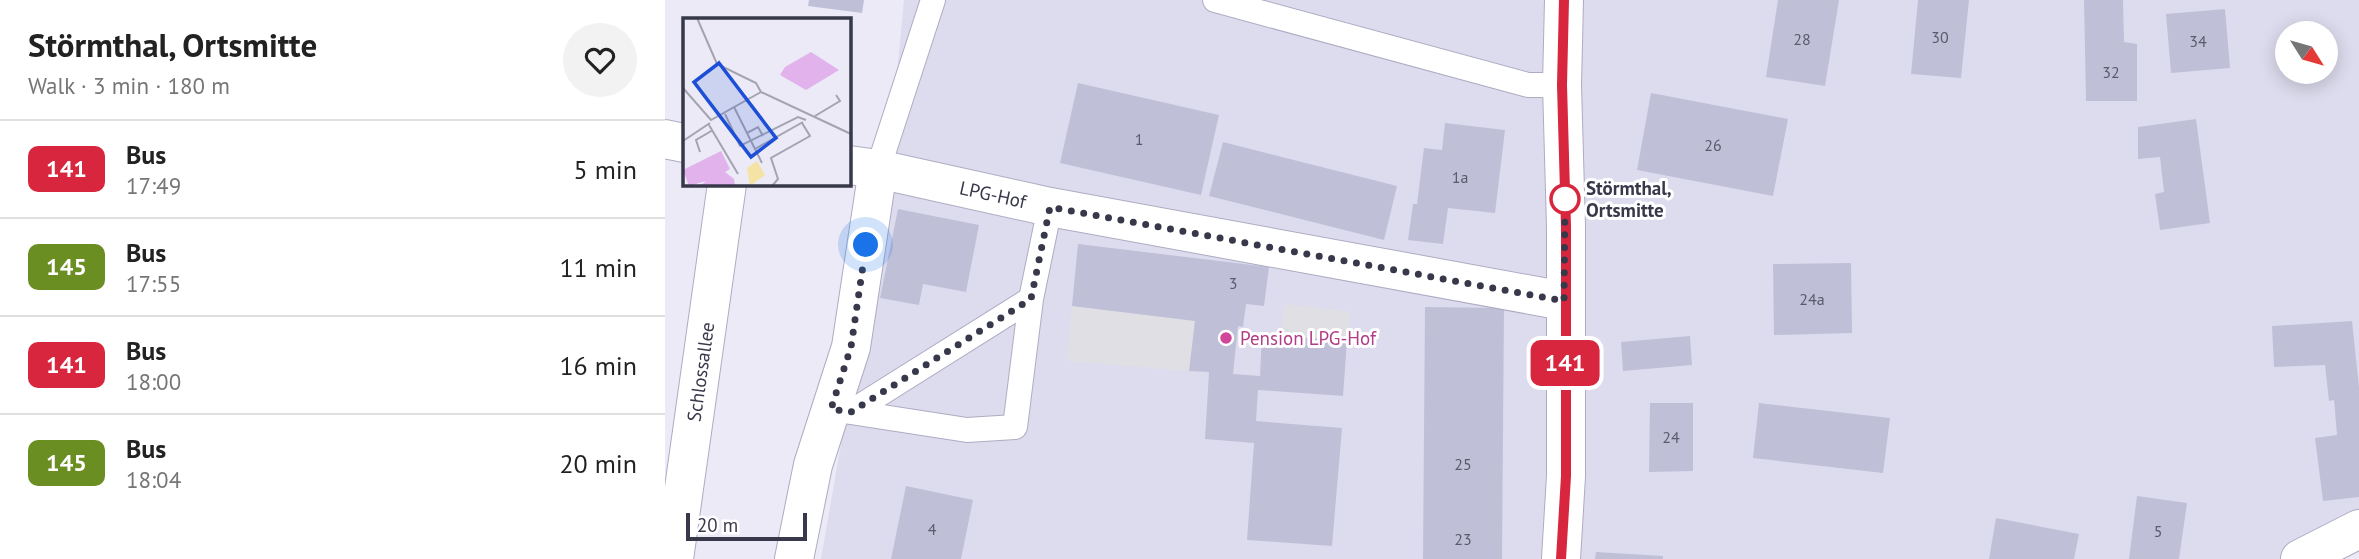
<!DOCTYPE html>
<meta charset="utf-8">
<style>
:root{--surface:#fff;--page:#f2f2f2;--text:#222;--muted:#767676;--line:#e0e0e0}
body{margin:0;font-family:"PT Sans",sans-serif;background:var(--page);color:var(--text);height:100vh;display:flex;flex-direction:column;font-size:26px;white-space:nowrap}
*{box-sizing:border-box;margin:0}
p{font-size:23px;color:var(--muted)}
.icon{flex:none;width:38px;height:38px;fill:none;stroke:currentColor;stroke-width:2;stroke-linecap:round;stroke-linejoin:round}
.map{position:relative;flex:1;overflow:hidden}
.sheet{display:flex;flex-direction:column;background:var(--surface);width:665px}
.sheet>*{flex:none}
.badge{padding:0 14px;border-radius:10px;font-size:24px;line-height:46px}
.needle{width:46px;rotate:127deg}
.controls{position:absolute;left:1610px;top:21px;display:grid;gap:14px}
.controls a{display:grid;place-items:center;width:63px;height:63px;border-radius:50%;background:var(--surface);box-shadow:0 4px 18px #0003;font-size:35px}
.scale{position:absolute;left:21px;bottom:18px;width:121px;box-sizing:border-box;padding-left:7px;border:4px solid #38384b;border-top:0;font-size:19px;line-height:24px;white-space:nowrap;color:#38384b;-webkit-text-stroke:5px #fff;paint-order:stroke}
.you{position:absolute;width:35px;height:35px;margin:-18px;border:5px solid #fff;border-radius:50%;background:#1a73e8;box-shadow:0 0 0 10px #1a73e833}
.map>.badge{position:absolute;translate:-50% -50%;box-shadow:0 0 0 4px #fff}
.round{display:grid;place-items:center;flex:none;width:74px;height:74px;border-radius:37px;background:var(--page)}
.summary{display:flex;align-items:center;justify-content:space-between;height:119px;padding:0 28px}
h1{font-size:33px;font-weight:700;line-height:52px}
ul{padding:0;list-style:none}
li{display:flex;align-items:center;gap:21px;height:98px;padding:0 28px;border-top:2px solid var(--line)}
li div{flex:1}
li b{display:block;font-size:26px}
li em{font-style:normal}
li .badge{min-width:77px;font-weight:700;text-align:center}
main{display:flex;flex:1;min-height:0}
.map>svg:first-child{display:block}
.residential{fill:#dddcee;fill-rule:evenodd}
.parking{fill:#dfdfe4}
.building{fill:#bfbfd8}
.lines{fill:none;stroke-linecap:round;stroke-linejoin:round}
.service-casing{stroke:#adacc2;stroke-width:26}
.minor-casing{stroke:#adacc2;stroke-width:40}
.service{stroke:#fff;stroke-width:24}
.minor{stroke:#fff;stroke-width:38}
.line-casing{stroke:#fff;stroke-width:16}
.line{stroke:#d7263d;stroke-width:10}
.walk{stroke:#38384b;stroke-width:7;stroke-dasharray:0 12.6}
.stop-dot{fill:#fff;stroke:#d7263d;stroke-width:3.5}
.hotel-dot{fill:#d1479c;stroke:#fff;stroke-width:2.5}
.labels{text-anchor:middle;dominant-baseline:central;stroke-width:6;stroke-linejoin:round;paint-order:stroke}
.number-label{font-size:16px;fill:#5a5a6e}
.stop-label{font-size:19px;font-weight:bold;fill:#38384b;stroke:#fff;text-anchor:start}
.street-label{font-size:19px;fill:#38384b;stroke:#fff}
.hotel-label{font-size:19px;fill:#b23c85;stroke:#fff;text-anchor:start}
.inset-road{fill:none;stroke:#a3a3b2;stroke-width:2}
.view{fill:#1d4ed8;fill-opacity:0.15;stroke:#1d4ed8;stroke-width:3.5}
.inset-edge{fill:none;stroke:#38384b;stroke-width:3.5}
</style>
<main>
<section class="sheet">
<div class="summary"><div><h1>Störmthal, Ortsmitte</h1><p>Walk · 3 min · 180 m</p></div><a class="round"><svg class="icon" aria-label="heart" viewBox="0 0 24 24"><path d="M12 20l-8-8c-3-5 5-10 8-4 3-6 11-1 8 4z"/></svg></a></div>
<ul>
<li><span class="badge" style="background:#d7263d;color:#fff">141</span><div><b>Bus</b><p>17:49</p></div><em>5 min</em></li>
<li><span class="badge" style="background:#6b8e23;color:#fff">145</span><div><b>Bus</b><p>17:55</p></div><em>11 min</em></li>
<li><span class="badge" style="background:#d7263d;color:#fff">141</span><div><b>Bus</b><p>18:00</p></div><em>16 min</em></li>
<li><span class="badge" style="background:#6b8e23;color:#fff">145</span><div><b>Bus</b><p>18:04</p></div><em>20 min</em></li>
</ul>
</section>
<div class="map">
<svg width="1694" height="559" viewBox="0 0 1694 559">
<rect width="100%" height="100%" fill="#ebeaf6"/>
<path class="residential" d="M239,0H1694V529L1635,559H156L222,180ZM1622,33H1661V72H1622Z"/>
<path class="parking" d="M619,304L686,312L682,341L616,336Z
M407,306L530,321L524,371L402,361Z"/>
<path class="building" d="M144,0H199L197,13L143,6Z
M1113,0H1174L1160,86L1101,77Z
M1253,0H1304L1296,78L1246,74Z
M1419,0H1458L1459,42L1472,44V101H1421Z
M1560,9L1565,68L1506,73L1501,14Z
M413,83L554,115L536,195L395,163Z
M986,93L1123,119L1108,196L972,170Z
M1531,119L1545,223L1495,230L1490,194L1499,192L1495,157L1473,159V127Z
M780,123L840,130L830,213L783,208L778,244L743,240L748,204H752L759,148L777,150Z
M558,142L732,186L719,240L544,196Z
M233,209L314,225L301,292L258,284L254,305L215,298Z
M413,244L604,267L599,306L581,304L578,327L573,326L568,374L595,376L597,334L682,341L678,396L593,390L591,421L677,428L667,546L582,540L589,443L540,439L544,372L524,371L530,321L407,306Z
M1186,263L1187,333L1109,335L1108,264Z
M760,307L839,308L837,559H758Z
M1687,321L1694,387V497L1658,501L1650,438L1672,435L1669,400L1664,401L1660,365L1609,367L1607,326Z
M1025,336L1027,365L958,371L956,342Z
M985,403H1028V471L984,472Z
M1094,403L1225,418L1218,473L1088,458Z
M241,486L308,500L296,559H226Z
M1472,496L1522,503L1514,559H1464Z
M1331,518L1414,534L1409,559H1324Z
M931,552L998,556V559H930Z"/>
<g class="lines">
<defs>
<path id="service" d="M550,0L863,85H897
M213,169L268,0
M166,409L302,430L350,427L366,299L385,207
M186,412L366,299"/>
<g id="minor">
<path d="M0,139L19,143"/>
<path id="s1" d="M184,165L213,169L385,207L899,301"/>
<path id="s2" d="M9,559L62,184"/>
<path d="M129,559L148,465L186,347L213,169"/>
<path d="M896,559L901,476V227L897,85L899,0"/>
<path d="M1635,559L1694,529"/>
</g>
</defs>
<use href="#service" class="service-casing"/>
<use href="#minor" class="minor-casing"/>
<use href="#service" class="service"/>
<use href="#minor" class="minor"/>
</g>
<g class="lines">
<defs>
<path id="line" d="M896,559L901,476V227L897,85L899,0"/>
</defs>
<use href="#line" class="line-casing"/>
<use href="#line" class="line"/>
<path class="walk" d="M201,245L186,347L166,409L186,412L366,299L385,207L899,301L900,199"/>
</g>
<circle class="stop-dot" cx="900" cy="199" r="14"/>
<circle class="hotel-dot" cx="561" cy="338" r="7"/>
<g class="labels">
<g class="number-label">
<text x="1275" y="37">30</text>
<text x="1137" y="39">28</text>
<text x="1533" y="41">34</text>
<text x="1446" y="72">32</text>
<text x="474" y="139">1</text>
<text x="1048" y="145">26</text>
<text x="795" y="177">1a</text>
<text x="568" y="283">3</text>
<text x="1147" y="299">24a</text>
<text x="1006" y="437">24</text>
<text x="798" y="464">25</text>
<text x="267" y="529">4</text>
<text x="1493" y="531">5</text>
<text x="798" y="539">23</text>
</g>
<g class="stop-label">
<text x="921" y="188">Störmthal,<tspan x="921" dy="22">Ortsmitte</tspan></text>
</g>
<g class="street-label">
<text stroke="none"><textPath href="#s1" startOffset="147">LPG-Hof</textPath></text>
<text stroke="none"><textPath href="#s2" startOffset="189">Schlossallee</textPath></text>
</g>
<g class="hotel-label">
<text x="575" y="338">Pension LPG-Hof</text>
</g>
</g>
<g transform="translate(18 18)">
<rect width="168" height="168" fill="#ebeaf6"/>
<path d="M128,34L156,52L123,72L97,57L102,49ZM38,133L47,151L42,154L51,161L52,168H17L23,163L6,168L0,152Z" fill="#e1b2eb"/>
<path d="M74,143L82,157L67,168L64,150Z" fill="#f4e3a5"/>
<path class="inset-road" d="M14,0L34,46L73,65L78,74M0,70L28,102L78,74L168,116M51,89L79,145M42,96L57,128L115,99L123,102M132,98L157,83L153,77M26,107L55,156M64,115L75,109L80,118M0,123L27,105M72,131L120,104M17,134L13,122L30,112M89,168L95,161L88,140L127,118L119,105"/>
<path class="view" d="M36,45L93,120L68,139L11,64Z"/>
<rect width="168" height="168" class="inset-edge"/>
</g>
</svg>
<div class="controls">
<a><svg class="needle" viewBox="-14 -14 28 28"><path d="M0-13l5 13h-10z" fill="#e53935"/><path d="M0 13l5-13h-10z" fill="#767676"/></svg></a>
</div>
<div class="scale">20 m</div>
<div class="you" style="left:201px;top:245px"></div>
<b class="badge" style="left:900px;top:363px;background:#d7263d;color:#fff">141</b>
</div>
</main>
